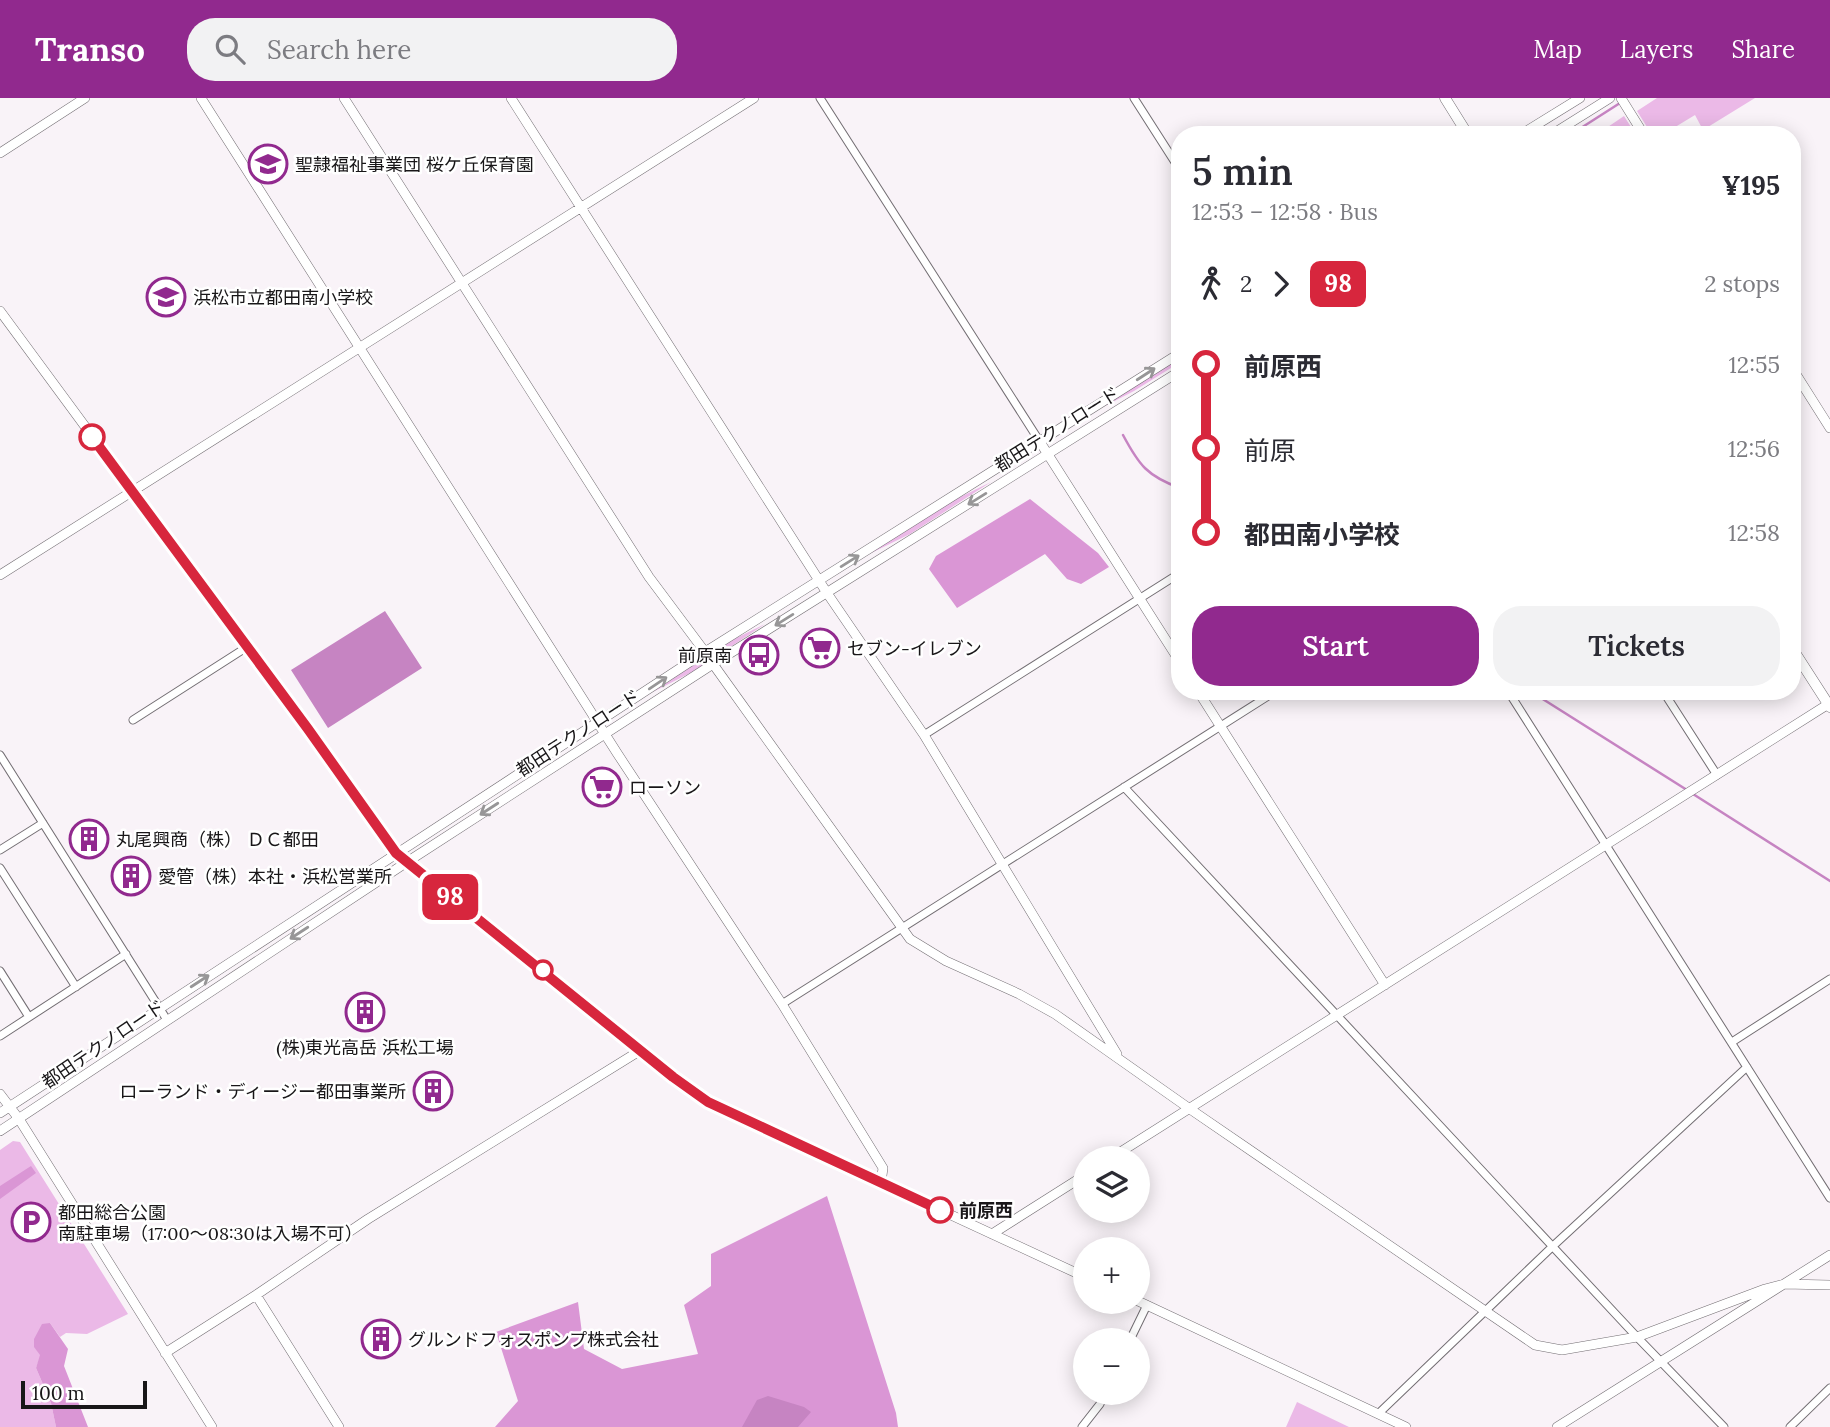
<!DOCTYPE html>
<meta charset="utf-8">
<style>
:root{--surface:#fff;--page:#f2f2f3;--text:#2b2b33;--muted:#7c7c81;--accent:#91298e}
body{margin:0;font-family:Lora,"Noto Sans JP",serif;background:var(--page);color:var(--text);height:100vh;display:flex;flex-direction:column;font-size:26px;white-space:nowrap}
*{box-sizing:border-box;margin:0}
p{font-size:23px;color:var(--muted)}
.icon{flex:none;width:38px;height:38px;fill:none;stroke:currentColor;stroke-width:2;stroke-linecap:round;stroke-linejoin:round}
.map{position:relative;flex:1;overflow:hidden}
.drawer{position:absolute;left:1171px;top:28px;width:630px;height:574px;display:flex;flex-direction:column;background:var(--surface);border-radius:28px;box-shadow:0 4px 18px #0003}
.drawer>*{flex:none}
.badge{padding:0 14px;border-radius:10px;font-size:24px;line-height:46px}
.tools{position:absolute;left:1073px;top:1048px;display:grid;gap:14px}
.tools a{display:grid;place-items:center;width:77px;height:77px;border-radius:50%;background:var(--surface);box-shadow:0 4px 18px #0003;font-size:35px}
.scale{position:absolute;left:21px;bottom:18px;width:126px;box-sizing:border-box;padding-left:7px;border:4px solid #181618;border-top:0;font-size:19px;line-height:24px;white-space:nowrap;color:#181618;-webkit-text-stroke:5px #fff;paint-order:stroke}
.map>.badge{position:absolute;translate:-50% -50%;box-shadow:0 0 0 4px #fff}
.legs{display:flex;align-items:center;gap:10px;height:77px;padding:0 21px;font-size:23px}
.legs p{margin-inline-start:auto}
.head{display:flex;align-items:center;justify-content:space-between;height:119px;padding:0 21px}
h1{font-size:38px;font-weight:600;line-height:52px}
.cta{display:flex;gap:14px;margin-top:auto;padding:14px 21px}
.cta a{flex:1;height:80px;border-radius:28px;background:var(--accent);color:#fff;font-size:28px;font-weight:600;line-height:80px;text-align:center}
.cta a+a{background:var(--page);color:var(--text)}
ul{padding:0 21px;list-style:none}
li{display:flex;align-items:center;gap:24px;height:84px;font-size:26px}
li i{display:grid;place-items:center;width:10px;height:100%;margin:0 9px;background:currentColor}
li i::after{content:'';width:18px;height:18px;margin:-9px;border:5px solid;border-radius:50%;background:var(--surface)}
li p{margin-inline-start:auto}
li:first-child i{background:linear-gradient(#0000 50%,currentColor 0)}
li:last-child i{background:linear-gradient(currentColor 50%,#0000 0)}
header{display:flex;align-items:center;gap:42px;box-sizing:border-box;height:98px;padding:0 35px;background:var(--accent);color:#fff}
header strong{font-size:33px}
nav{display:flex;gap:38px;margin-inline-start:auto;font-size:24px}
.search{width:490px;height:63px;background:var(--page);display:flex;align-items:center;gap:18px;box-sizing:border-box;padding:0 24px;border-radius:28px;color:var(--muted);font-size:26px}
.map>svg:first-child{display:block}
.green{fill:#ebb9e7}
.forest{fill:#da96d5}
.water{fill:#c684c2}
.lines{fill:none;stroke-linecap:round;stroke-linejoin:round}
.stream{stroke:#c684c2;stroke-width:2.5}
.minor-casing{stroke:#736e73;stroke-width:9}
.tertiary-casing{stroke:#736e73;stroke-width:10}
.secondary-casing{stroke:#736e73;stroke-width:11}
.minor{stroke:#fff;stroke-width:7}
.tertiary{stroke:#fff;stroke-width:9}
.secondary{stroke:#fff;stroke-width:10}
.oneway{stroke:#979697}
.line-1-casing{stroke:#fff;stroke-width:16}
.line-1{stroke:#d7263d;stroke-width:10}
.stop-1-dot{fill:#fff;stroke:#d7263d;stroke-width:3.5}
.labels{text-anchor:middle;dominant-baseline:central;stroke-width:5;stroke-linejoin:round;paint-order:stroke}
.poi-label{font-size:18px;fill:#181618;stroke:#fff;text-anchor:start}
.street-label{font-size:18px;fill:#181618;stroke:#fff}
.stop-label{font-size:18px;font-weight:bold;fill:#181618;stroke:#fff;text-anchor:start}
</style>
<header>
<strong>Transo</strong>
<div class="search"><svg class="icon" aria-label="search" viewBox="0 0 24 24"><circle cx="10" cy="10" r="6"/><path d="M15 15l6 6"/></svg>Search here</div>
<nav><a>Map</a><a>Layers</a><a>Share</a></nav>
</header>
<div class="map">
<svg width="1830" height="1329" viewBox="0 0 1830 1329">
<rect width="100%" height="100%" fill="#f9f3f8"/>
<path class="green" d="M1657,0H1755L1703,32L1695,17L1662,37H1652L1637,13Z
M1624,18L1636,37H1596Z
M1179,259V265L1134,293L1103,309Z
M991,384L910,436L863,459L952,403Z
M765,526L694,573L653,594L730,543Z
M13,1043L20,1044L128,1216L87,1236L66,1235L60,1239L50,1225L37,1252L41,1257L36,1270L51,1305L56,1329H0V1052Z
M1297,1304L1349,1329H1286Z"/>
<path class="forest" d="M1030,401L1098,455L1109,469L1081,486L1067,481L1045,456L957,510L929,471L936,458Z
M31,1068L36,1075L0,1101V1088Z
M827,1098L896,1315L898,1329H495L518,1303L496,1234L578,1204L584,1251L622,1271L698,1256L684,1207L711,1188V1156Z
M50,1225L68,1251L64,1268L88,1329H56L51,1305L36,1270L40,1257L34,1249V1241L42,1226Z"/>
<path class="water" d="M385,513L422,570L328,630L291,572Z
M768,1298L804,1309L811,1314L798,1329H742L757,1302Z"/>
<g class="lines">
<path class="stream" d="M1570,37L1620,5
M1123,337C1139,367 1147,378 1180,390
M1530,593L1687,692
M1693,696L1830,783"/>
<defs>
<path id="minor" d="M820,0L1040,344
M1134,0L1180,72
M1508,593L1830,1100
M1663,593L1717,677
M133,622L247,549
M924,637L1180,475
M0,657L167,922
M1124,689L1637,1239L1724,1329
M0,752L43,725
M0,770L76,889
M0,873L29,919
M782,906L1276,593
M0,938L126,856
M1732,944L1830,881
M1130,1242L1147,1207
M1378,1316L1553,1148L1747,969
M1082,1329L1100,1306L1105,1295
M1790,1329L1830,1290"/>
<path id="tertiary" d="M201,0L617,655L782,906L883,1070L881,1085
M344,0L649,479L705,554
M511,0L827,495L924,637L1117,956
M1621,0L1644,37
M1520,37L1580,0
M1551,37L1610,0
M0,55L85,0
M0,213L308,631L396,755L673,979L707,1004L1085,1179
M1792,270L1830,330
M1040,344L1180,564
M0,477L754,0
M713,566L910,841L946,863L1019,896L1055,916L1190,1011L1535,1247L1562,1252L1637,1239L1765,1191L1784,1186L1830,1187
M1198,593L1385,887
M0,996L19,1021L212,1329
M0,1015L705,554L1180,255
M0,1033L407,764L713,566L1180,273
M1111,1060L1830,605
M992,1136L1085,1077
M256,1197L339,1329
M1138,1203L1406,1329
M165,1255L256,1197L368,1121L641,952
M1557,1329L1830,1157"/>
<path id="secondary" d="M1445,0L1468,37
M1792,550L1830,609"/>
</defs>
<use href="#minor" class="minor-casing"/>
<use href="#tertiary" class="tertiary-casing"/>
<use href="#secondary" class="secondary-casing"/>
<use href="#minor" class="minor"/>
<use href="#tertiary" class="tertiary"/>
<use href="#secondary" class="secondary"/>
</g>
<defs><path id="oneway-shaft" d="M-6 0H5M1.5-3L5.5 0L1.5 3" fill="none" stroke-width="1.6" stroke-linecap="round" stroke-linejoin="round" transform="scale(1.75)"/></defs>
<g class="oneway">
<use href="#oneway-shaft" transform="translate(1146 276) rotate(-33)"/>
<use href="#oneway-shaft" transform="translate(977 401) rotate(148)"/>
<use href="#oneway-shaft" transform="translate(850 463) rotate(-32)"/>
<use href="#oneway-shaft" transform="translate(784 522) rotate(148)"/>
<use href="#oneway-shaft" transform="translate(658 585) rotate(-34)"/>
<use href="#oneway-shaft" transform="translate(489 711) rotate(147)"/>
<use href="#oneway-shaft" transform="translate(299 835) rotate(147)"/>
<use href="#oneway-shaft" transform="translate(200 883) rotate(-33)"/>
</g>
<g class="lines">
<defs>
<path id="line-1" d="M92,339L308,631L396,755L673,979L708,1004L940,1112"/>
</defs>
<use href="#line-1" class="line-1-casing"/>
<use href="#line-1" class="line-1"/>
</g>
<defs>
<symbol id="school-ring" viewBox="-11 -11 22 22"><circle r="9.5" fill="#fff" stroke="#91298e" stroke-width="1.5"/><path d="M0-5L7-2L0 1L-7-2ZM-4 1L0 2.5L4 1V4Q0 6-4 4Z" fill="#91298e"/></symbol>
<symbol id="supermarket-ring" viewBox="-11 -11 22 22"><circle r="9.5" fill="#fff" stroke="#91298e" stroke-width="1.5"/><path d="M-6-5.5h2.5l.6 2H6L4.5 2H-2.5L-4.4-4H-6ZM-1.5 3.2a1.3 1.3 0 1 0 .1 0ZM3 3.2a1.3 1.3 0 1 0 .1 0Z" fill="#91298e"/></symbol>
<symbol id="bus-ring" viewBox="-11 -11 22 22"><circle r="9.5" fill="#fff" stroke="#91298e" stroke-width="1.5"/><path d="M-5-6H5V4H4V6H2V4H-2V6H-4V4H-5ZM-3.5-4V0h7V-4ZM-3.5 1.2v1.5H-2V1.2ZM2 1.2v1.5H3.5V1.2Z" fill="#91298e"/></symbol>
<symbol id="building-ring" viewBox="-11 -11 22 22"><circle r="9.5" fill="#fff" stroke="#91298e" stroke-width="1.5"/><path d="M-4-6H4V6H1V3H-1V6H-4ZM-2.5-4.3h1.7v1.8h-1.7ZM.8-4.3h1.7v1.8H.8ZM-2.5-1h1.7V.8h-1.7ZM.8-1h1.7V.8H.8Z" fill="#91298e"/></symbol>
<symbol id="parking-ring" viewBox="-11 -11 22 22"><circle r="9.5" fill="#fff" stroke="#91298e" stroke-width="1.5"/><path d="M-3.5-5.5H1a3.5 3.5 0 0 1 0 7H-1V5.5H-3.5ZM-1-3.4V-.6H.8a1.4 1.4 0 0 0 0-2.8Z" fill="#91298e"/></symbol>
</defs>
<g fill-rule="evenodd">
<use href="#school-ring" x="246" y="44" width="44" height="44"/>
<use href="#school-ring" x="144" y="177" width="44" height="44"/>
<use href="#supermarket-ring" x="798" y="528" width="44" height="44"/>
<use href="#bus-ring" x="737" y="535" width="44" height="44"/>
<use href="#supermarket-ring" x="580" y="667" width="44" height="44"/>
<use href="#building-ring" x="67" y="719" width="44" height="44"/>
<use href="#building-ring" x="109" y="756" width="44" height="44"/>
<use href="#building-ring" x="343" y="892" width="44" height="44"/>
<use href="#building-ring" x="411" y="971" width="44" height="44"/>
<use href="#parking-ring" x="9" y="1102" width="44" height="44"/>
<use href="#building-ring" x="359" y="1219" width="44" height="44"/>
</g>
<g class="stop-1-dot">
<circle cx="92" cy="339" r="12"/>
<circle cx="543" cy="872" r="9"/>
<circle cx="940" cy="1112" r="12"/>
</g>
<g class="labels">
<g class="poi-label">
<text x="295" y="66">聖隷福祉事業団 桜ケ丘保育園</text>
<text x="193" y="199">浜松市立都田南小学校</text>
<text x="847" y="550">セブン-イレブン</text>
<text x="732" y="557" text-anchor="end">前原南</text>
<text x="629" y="689">ローソン</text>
<text x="116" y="741">丸尾興商（株） ＤＣ都田</text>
<text x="158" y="778">愛管（株）本社・浜松営業所</text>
<text x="365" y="949" text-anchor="middle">(株)東光高岳 浜松工場</text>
<text x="406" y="993" text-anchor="end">ローランド・ディージー都田事業所</text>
<text x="58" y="1114">都田総合公園<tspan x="58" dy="21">南駐車場（17:00～08:30は入場不可）</tspan></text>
<text x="408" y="1241">グルンドフォスポンプ株式会社</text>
</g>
<g class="street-label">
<text transform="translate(1057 331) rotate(-32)">都田テクノロード</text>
<text transform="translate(578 635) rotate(-33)">都田テクノロード</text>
<text transform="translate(103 946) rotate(-34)">都田テクノロード</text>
</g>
<g class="stop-label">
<text x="959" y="1112">前原西</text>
</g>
</g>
</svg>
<div class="tools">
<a><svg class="icon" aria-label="layers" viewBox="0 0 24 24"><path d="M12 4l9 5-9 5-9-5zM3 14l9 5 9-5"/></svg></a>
<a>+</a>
<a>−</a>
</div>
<div class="scale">100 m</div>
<b class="badge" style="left:450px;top:799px;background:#d7263d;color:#fff">98</b>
<section class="drawer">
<div class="head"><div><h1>5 min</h1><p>12:53 – 12:58 · Bus</p></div><b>¥195</b></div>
<div class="legs"><svg class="icon" aria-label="walk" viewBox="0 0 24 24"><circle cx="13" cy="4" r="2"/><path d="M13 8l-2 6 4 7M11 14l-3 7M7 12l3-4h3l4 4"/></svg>2<svg class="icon" aria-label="forward" viewBox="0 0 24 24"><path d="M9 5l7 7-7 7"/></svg><b class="badge" style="background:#d7263d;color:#fff">98</b><p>2 stops</p></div>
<ul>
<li><i style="color:#d7263d"></i><b>前原西</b><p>12:55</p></li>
<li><i style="color:#d7263d"></i><span>前原</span><p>12:56</p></li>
<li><i style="color:#d7263d"></i><b>都田南小学校</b><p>12:58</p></li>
</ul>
<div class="cta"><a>Start</a><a>Tickets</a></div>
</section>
</div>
